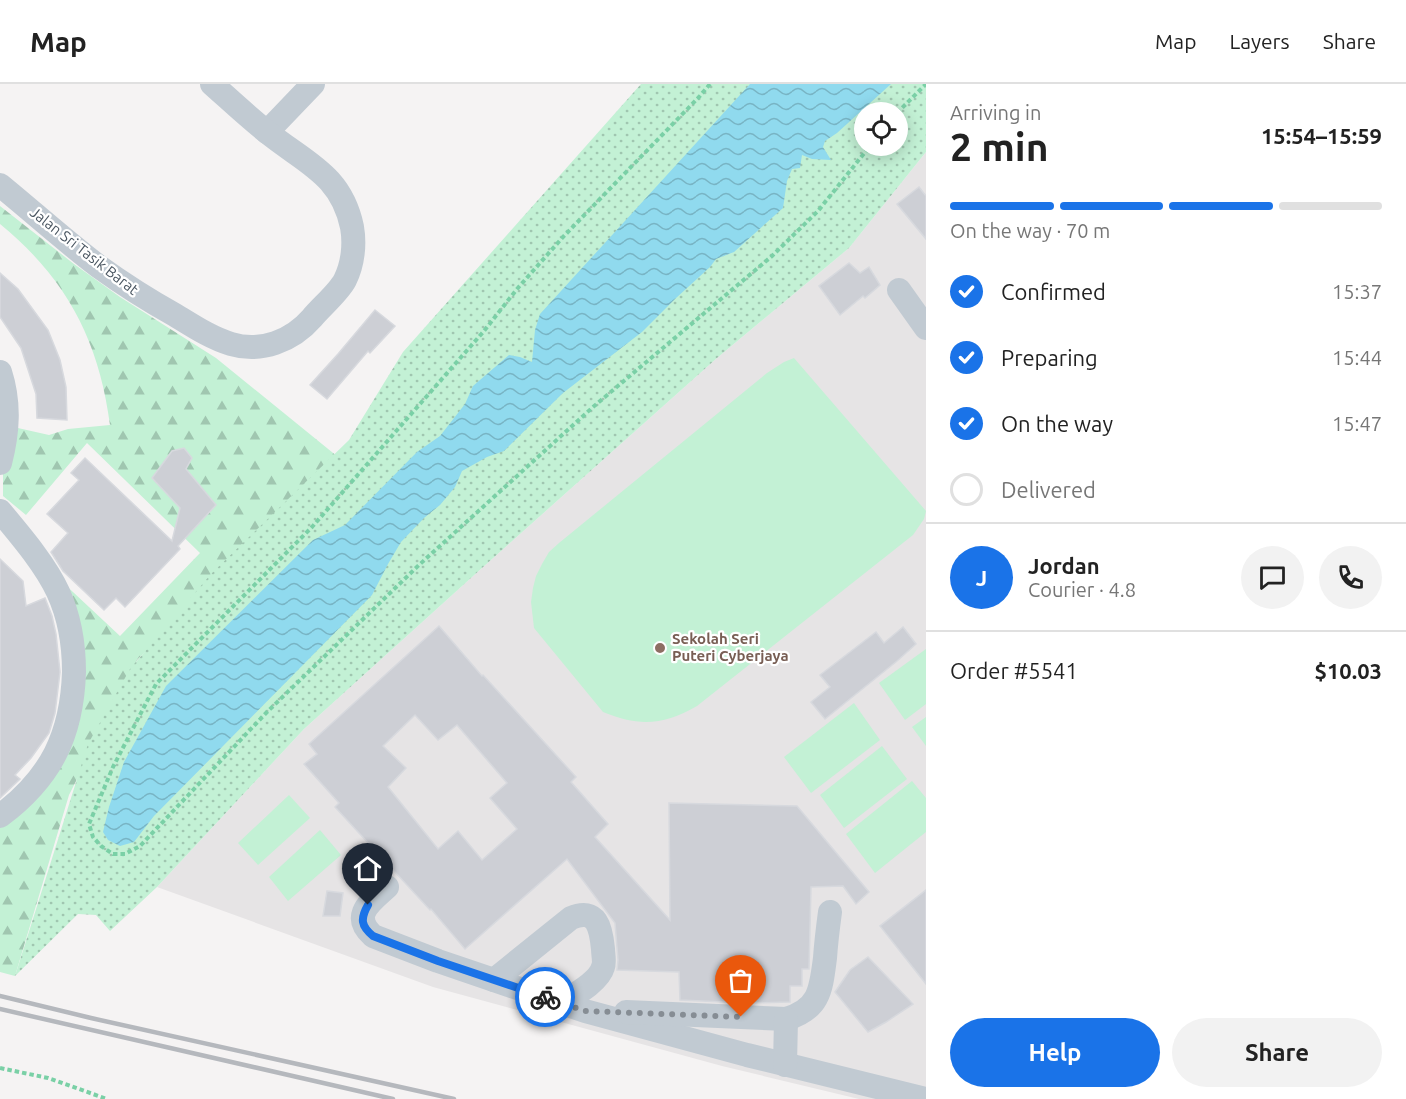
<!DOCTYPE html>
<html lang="en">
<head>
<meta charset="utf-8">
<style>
  body { margin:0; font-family:Ubuntu,sans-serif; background:#f2f2f2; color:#222; height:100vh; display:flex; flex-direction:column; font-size:22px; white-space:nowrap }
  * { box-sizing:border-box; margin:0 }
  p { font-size:20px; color:#767676 }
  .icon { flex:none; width:33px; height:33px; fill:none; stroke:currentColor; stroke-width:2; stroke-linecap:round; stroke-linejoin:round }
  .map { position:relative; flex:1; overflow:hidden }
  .sheet { display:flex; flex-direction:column; background:#fff; width:480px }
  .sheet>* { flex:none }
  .fabs { position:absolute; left:854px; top:18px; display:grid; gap:12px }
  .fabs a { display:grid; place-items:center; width:54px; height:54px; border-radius:50%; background:#fff; box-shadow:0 3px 15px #0003; font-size:30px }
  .pin { position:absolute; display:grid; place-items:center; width:51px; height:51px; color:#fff; margin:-62px -26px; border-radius:50% 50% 50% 0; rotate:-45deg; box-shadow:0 0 6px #0007 }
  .pin .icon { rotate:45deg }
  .courier { position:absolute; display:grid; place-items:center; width:60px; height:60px; margin:-30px; border:4px solid #1a73e8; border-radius:50%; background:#fff; color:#222; box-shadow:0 2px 8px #0007 }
  .summary em { font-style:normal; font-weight:700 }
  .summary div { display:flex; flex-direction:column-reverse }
  .summary { display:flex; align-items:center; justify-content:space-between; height:102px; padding:0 24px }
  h1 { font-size:39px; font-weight:700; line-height:45px }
  .bar { display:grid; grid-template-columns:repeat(4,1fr); gap:9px 6px; align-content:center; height:72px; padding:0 24px }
  .bar i { height:8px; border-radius:4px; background:#e0e0e0 }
  .bar .active { background:#1a73e8 }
  .bar p { grid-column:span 4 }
  .line { display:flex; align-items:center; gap:15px; padding:0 24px; border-top:2px solid #e0e0e0 }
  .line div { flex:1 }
  .round { display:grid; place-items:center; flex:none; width:63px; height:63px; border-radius:32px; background:#f2f2f2 }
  ol { padding:0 24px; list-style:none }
  li { display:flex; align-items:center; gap:18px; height:66px }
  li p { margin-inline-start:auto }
  li .icon { padding:6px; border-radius:50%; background:#1a73e8; color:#fff; stroke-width:4 }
  li:last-child { color:#767676 }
  li i { width:33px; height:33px; border:3px solid #e0e0e0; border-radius:50% }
  .primary-button { display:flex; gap:12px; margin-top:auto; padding:12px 24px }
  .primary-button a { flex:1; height:69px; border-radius:36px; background:#1a73e8; color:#fff; font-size:24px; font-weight:700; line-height:69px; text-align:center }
  .primary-button a+a { background:#f2f2f2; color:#222 }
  header { display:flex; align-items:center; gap:36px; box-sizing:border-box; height:84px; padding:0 30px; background:#fff; border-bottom:2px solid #e0e0e0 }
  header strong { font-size:28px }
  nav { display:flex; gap:33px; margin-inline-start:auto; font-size:21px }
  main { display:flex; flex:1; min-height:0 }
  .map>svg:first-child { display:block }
</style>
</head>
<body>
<header>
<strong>Map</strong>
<nav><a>Map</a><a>Layers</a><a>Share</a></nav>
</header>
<main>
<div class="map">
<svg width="926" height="1015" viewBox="0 0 926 1015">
  <defs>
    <pattern id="forest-firs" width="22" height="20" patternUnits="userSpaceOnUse" patternTransform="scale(1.5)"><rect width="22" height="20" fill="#c3f1d5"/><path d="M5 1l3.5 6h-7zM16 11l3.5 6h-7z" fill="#a0c6b0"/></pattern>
    <pattern id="park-dots" width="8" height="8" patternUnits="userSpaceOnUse" patternTransform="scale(1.5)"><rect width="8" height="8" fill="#c3f1d5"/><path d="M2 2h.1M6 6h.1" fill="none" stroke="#a0c6b0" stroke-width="1.8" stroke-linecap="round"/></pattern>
    <pattern id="water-waves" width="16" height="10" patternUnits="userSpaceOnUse" patternTransform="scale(1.5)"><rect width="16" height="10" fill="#90daee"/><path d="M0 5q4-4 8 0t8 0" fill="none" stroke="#78b4c4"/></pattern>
  </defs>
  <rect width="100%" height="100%" fill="#f5f3f3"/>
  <polygon fill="#e6e4e5" points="926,68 926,1015 859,1015 722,982 433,903 157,803 304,645 482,484 717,274 849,164"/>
  <g fill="#c3f1d5">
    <path d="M794 274 926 427 924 435 913 451 697 622C664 641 639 643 603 628L534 544 531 518 533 504 536 492 542 480 549 468 559 459 767 289 784 278Z"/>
    <polygon points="926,565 926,620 905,636 879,599"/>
    <polygon points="854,619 880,656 811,709 784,673"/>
    <polygon points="926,633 926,662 912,643"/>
    <polygon points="882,662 907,695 844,744 820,711"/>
    <polygon points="912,697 926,714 926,748 875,789 846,750"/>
    <polygon points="289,711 310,734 258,781 238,759"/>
    <polygon points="320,746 341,771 288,817 269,793"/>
  </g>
  <path fill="url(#forest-firs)" d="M0 122 74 180 120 213 216 274 338 373 137 576 69 711 15 892 0 888V734L9 727 68 630 58 494 120 552 200 469 87 359 26 431 3 412V378L9 342 49 351 68 345 110 341C99 256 66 194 0 140Z"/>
  <path fill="url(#park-dots)" fill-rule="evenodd" d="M641 0H926V68L849 164 717 274 482 484 304 645 157 803 110 847 96 831 78 830 15 892 88 660 130 585 211 490 349 356 403 268ZM864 28H897V62H864Z"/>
  <polygon fill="url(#water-waves)" points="750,0 891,0 837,49 825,57 823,63 831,76 812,75 802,71 800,84 792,85 787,97 783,124 734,168 716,175 710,183 675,215 642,248 563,309 504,367 487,373 462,387 455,403 440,421 424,434 401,458 388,480 372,511 154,732 134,758 120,762 108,756 103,748 109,723 124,678 166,602 313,456 345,441 417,368 440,352 465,320 473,302 509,271 520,273 532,278 535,246 540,230"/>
  <g fill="#cdcfd5" stroke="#d7d9de" stroke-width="1.5" fill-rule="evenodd">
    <polygon points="919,103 926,112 926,155 897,120"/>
    <polygon points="849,179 860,189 869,183 880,201 865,214 863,212 840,231 819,202"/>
    <polygon points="0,189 18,205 48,246 60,276 66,303 67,336 37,334 36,310 21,264 0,233"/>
    <polygon points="375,226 395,242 370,269 368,267 327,315 310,301 338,270"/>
    <polygon points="184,364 192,374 186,385 216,421 178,462 180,465 125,523 116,514 104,526 63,487 51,468 68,449 47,430 79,396 71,389 85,374 172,457 180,424 152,394 172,367"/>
    <polygon points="0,475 23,497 26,522 45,514 52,532 56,550 60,588 55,629 49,649 31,674 15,691 20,695 0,714"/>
    <path d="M439 542 482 592 483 591 576 693 571 698 608 740 595 753 670 836 669 719 797 722 869 808 856 820 843 802 811 803 809 885H802V902H790V918L746 919 680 916 679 888 617 886 618 876 615 839 567 775 465 865 431 825 430 826 335 723 339 719 304 680 317 670 309 660ZM415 631 438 656 457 641 507 699 490 714 517 745 482 776 458 747 438 765 388 703 406 684 383 662Z"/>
    <polygon points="903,543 916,560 897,577 825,635 811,618 830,603 820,591 876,548 884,559"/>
    <polygon points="926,806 926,900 880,842"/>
    <polygon points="327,807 343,809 340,832 323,832"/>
    <polygon points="868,873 913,920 886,938 868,948 835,908 850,886"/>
  </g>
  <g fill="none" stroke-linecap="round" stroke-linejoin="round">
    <g stroke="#7ad0a6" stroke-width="4" stroke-dasharray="4.5 3" stroke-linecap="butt">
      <polyline points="710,0 699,13 563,153 517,205 484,247 312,443 156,600 113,683 89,740 93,753 101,762 113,770 125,770 140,762 267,628 419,481 593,323 772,172 818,127 870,62"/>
      <polyline points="897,29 926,0"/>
      <polyline points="0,984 48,994 107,1015"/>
    </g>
    <g stroke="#c1cad2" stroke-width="24">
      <polyline points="267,48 313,0"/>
      <path d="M0 101C33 128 64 156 98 182 123 200 148 216 175 231 193 242 211 254 231 260 261 269 292 257 312 234 321 223 339 208 345 196 353 180 355 160 352 143 341 90 305 79 267 48 248 33 230 16 212 0"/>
      <polyline points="899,206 926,244"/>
      <path d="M0 288C10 319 8 348 0 379"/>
      <path d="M0 427C20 451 45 480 58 508 70 534 74 560 74 588 72 651 51 694 0 732"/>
      <path d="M387 803C371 818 350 831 373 852L438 877 585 927 747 971 926 1015"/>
      <path d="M494 896 571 834C597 823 601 844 603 865 603 870 605 878 603 883 599 898 574 911 561 919"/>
      <path d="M626 928 786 935C820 925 821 905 825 874 826 859 828 843 830 828"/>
      <polyline points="785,981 786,935"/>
    </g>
    <g stroke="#b5b8bd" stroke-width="4.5">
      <polyline points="0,912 91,934 454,1015"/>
      <polyline points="0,925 393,1015"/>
    </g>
  </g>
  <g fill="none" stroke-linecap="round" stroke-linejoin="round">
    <polyline stroke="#868d94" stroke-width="6" stroke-dasharray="0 10.8" points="545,913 585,927 741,933"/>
    <path stroke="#1a73e8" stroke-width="8" d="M368 821C360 835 361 842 373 852L438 877 545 913"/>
  </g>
  <circle fill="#8d6e63" stroke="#fff" stroke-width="2" cx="660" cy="564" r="6"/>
  <g text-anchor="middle" stroke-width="4.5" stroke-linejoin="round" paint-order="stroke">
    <g font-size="15" fill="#4a5661" stroke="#fff">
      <text transform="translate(84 167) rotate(38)" y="5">Jalan Sri Tasik Barat</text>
    </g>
    <g font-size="15" font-weight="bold" fill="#785e54" stroke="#fff" text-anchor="start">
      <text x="672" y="560">Sekolah Seri<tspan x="672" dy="17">Puteri Cyberjaya</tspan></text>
    </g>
  </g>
</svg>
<div class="fabs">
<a><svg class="icon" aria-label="locate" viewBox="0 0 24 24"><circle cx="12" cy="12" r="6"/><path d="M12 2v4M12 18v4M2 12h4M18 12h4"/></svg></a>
</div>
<div class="pin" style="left:741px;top:933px;background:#ea580c"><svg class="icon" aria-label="bag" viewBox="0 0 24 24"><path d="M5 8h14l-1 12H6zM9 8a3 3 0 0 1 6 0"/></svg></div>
<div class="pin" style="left:368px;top:821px;background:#1f2937"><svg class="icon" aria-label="home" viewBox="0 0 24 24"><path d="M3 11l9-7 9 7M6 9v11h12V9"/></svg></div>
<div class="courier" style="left:545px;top:913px"><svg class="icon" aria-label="bike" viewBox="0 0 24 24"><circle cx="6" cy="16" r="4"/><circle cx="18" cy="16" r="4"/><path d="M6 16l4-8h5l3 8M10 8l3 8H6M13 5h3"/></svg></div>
</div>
<section class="sheet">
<div class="summary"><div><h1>2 min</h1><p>Arriving in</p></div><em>15:54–15:59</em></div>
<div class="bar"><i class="active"></i><i class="active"></i><i class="active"></i><i></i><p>On the way · 70 m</p></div>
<ol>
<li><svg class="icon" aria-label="check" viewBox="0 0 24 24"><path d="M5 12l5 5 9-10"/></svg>Confirmed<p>15:37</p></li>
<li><svg class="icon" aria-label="check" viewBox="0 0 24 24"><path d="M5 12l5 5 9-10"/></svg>Preparing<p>15:44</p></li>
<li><svg class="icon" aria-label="check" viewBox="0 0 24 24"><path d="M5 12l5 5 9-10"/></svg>On the way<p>15:47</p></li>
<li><i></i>Delivered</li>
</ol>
<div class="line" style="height:108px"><b class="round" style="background:#1a73e8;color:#fff">J</b><div><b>Jordan</b><p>Courier · 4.8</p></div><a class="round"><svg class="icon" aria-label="chat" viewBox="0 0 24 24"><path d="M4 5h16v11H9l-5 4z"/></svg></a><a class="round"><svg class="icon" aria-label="phone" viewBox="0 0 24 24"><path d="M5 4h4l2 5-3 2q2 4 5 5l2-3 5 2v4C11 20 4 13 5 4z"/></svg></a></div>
<div class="line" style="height:78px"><div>Order #5541</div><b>$10.03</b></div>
<div class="primary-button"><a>Help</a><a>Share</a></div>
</section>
</main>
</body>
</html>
